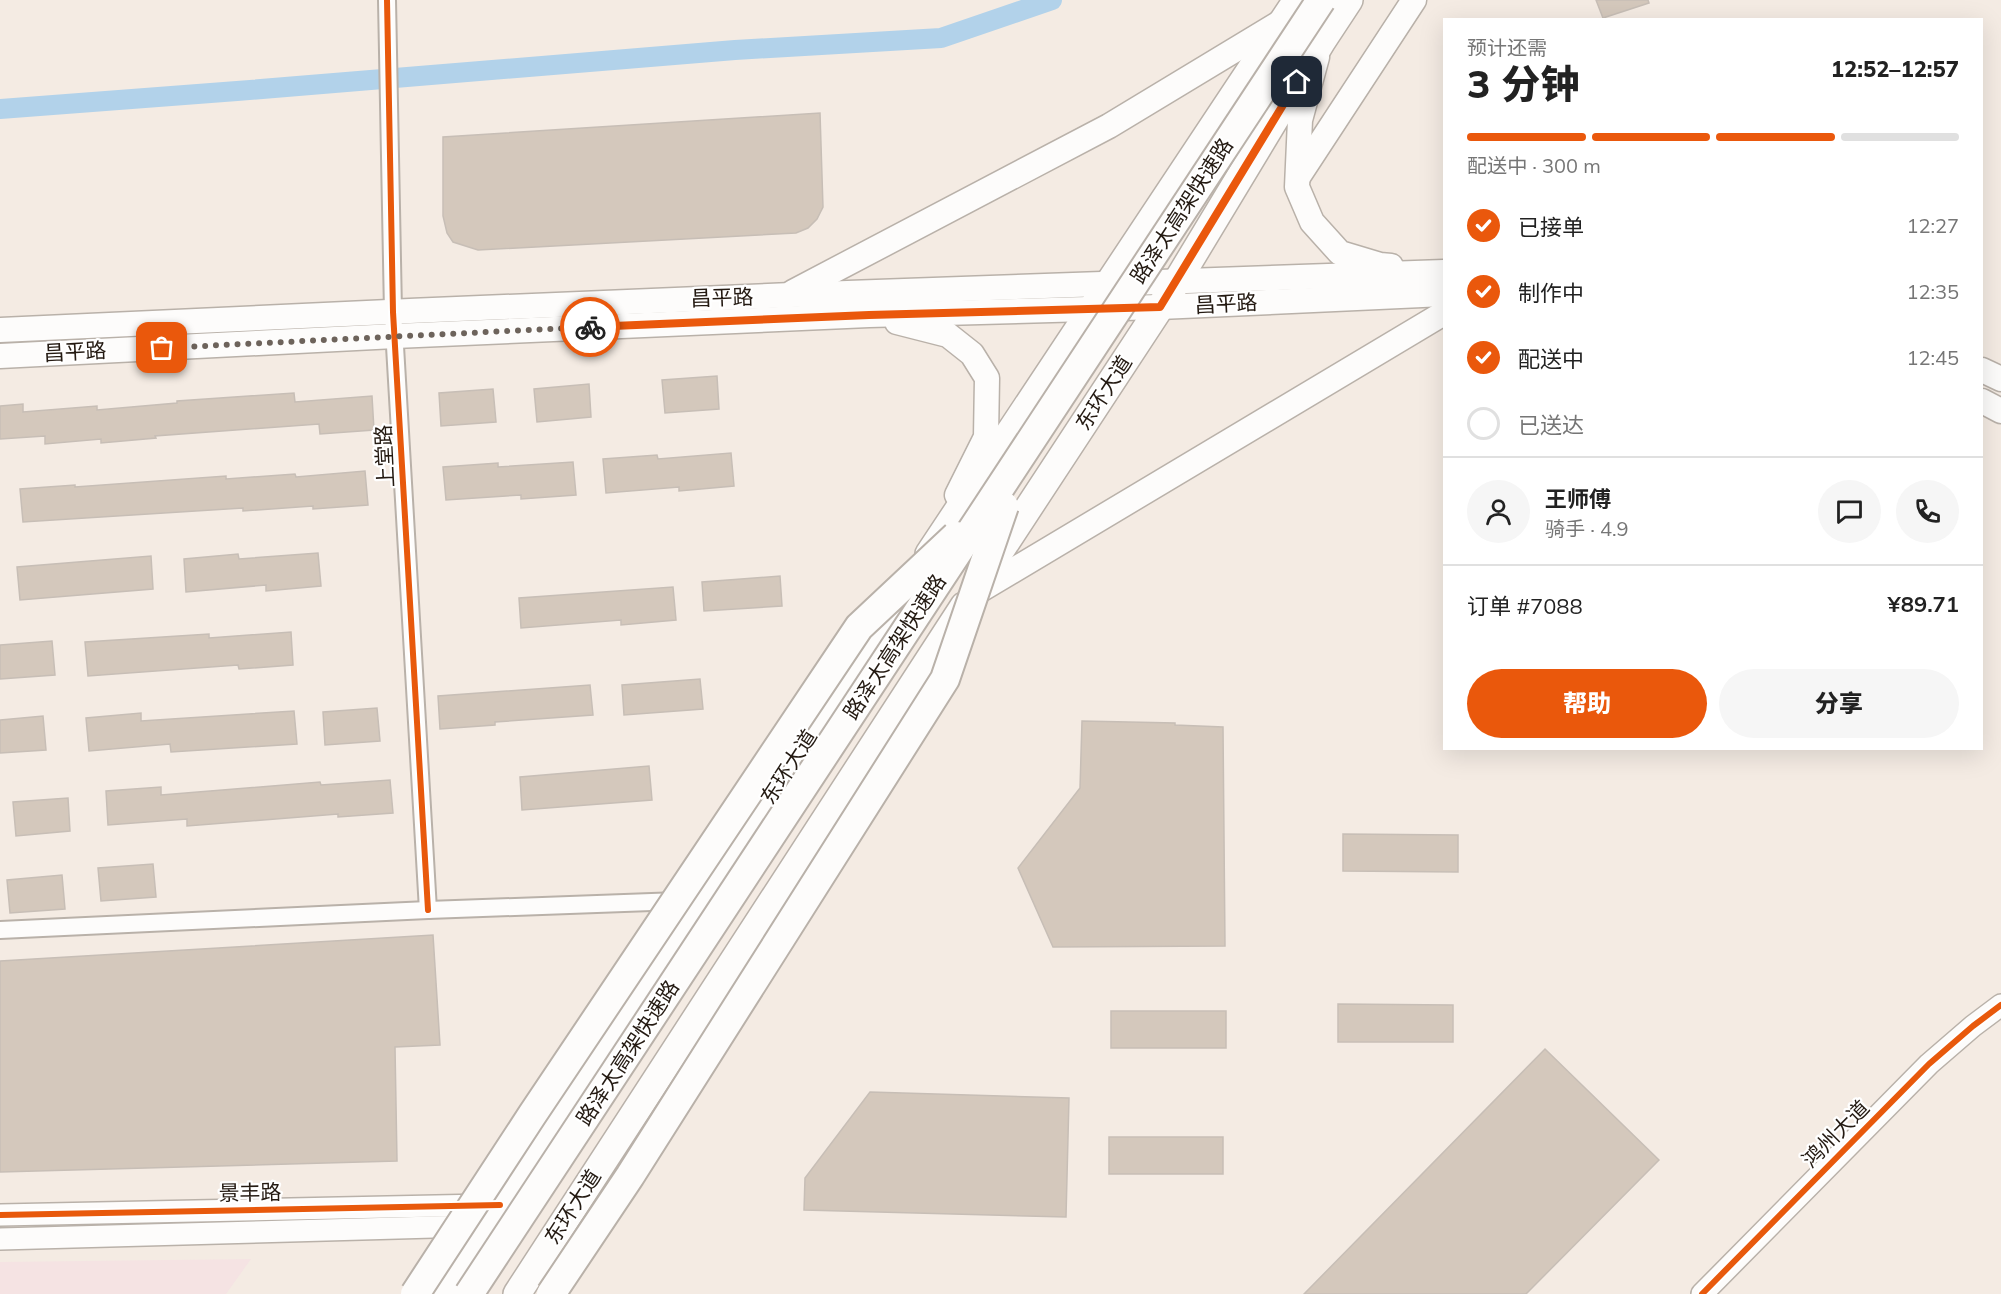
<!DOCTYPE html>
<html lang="zh">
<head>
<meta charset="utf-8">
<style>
  body { margin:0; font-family:Mulish,"Noto Sans SC",sans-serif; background:#f6f6f6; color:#222; height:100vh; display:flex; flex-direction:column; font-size:22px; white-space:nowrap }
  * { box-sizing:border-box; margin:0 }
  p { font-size:20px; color:#767676 }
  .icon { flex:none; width:33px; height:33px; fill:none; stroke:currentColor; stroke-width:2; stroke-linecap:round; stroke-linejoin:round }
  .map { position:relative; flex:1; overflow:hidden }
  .panel { position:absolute; left:1443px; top:18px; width:540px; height:732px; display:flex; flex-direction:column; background:#fff; border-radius:0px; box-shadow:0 6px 24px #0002 }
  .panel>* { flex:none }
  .pin { position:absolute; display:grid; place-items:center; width:51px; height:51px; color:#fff; margin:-26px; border-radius:12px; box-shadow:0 3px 9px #0006 }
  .courier { position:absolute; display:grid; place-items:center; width:60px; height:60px; margin:-30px; border:4px solid #ea580c; border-radius:50%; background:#fff; color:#222; box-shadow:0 2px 8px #0007 }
  .summary em { font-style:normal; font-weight:800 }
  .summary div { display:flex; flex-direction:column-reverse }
  .summary { display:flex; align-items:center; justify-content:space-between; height:102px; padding:0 24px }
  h1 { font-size:39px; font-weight:800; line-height:45px }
  .bar { display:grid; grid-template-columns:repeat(4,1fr); gap:9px 6px; align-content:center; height:72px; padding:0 24px }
  .bar i { height:8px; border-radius:4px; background:#e0e0e0 }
  .bar .selected { background:#ea580c }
  .bar p { grid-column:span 4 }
  .line { display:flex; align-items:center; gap:15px; padding:0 24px; border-top:2px solid #e0e0e0 }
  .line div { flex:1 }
  .round { display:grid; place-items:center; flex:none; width:63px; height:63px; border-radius:32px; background:#f6f6f6 }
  ol { padding:0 24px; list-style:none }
  li { display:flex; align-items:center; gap:18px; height:66px }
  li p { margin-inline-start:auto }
  li .icon { padding:6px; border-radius:50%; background:#ea580c; color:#fff; stroke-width:4 }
  li:last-child { color:#767676 }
  li i { width:33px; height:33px; border:3px solid #e0e0e0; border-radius:50% }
  .action { display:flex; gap:12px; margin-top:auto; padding:12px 24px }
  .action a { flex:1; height:69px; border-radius:36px; background:#ea580c; color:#fff; font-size:24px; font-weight:800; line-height:69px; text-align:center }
  .action a+a { background:#f6f6f6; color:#222 }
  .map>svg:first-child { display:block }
</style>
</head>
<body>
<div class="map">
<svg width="2001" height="1294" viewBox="0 0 2001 1294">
  <rect width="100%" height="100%" fill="#f4ebe3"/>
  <polygon fill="#f5e3e3" points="251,1259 226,1294 0,1294 0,1262"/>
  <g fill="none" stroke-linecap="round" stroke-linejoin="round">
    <polyline stroke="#b2d2ea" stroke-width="20" points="0,109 237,91 735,50 941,38 1052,0"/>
  </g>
  <g fill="#d4c8bc" stroke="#c7beb6" stroke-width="1.5">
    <polygon points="1596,0 1648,0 1649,3 1603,18"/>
    <polygon points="820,113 823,207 817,219 808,228 796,233 478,250 453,242 447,233 443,216 443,137"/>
    <polygon points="717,376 719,409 665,413 662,380"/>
    <polygon points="589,384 591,417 537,422 534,389"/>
    <polygon points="493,389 496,422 441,426 439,393"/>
    <polygon points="294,393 295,402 372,396 374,430 320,434 319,424 155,436 156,438 101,443 101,439 45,444 45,436 0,439 0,406 23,404 23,412 97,406 97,410 177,403 177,401"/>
    <polygon points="731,453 734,486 679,491 679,487 606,493 603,459 657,455 658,459"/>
    <polygon points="573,462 576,495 521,499 521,495 446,500 443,467 498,463 498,467"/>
    <polygon points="365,471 368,505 313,509 313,506 243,511 243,508 23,522 20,489 75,485 75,487 226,476 226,479 295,474 296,477"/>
    <polygon points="318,553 321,586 266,591 266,585 186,592 184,559 238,554 239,559"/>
    <polygon points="151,556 153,589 20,600 17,567"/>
    <polygon points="780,576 782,606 704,611 702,582"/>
    <polygon points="673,587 676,620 621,625 621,620 521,628 519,598"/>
    <polygon points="291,632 293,665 239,669 238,665 88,676 85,642 209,634 209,638"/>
    <polygon points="52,641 55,675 0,679 0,645"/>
    <polygon points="700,679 703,709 624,715 622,685"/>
    <polygon points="590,685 593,715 495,722 495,725 440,729 438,696"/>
    <polygon points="377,708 380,741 325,745 323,712"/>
    <polygon points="294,711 297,744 171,752 170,744 89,751 86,718 141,713 141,721"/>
    <polygon points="43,716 46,750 0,753 0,720"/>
    <polygon points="1082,721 1175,723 1175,725 1223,727 1225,946 1053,947 1018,868 1080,788"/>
    <polygon points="649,766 652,800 522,810 520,777"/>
    <polygon points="390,780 393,813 338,817 338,814 187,826 187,819 108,825 106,791 161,787 161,795 320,782 321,785"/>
    <polygon points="68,798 70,831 16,836 13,802"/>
    <polygon points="1343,834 1458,835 1458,872 1343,871"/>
    <polygon points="153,864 156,897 101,901 98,868"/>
    <polygon points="62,875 65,909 10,913 7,880"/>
    <polygon points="433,935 440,1045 395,1047 397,1161 0,1172 0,961"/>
    <polygon points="1338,1004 1453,1005 1453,1042 1338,1042"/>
    <rect x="1111" y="1011" width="115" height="37"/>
    <polygon points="1545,1049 1659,1160 1526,1294 1304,1294"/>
    <polygon points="870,1092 1069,1098 1066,1217 804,1210 805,1178"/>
    <rect x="1109" y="1137" width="114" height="37"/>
  </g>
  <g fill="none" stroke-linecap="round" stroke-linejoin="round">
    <defs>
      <g id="minor">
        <polyline points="387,0 393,312 428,910"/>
        <polyline points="0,930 428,910 679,901"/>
      </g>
      <g id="tertiary">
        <polyline points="0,1215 484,1205"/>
        <polyline points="0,1239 470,1226"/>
        <polyline points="1702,1294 1929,1064 1973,1026 2001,1005"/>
      </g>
      <g id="secondary">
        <polyline points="1317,57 1300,120 1297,187 1312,222 1340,253 1380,265 1391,266"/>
        <polyline points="1298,177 1414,0"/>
        <polyline points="793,292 1109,126 1281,22"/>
        <polyline points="897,322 948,335 972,354 987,378 986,437 957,495"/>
        <path d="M0 330C264 318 527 305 791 295 1009 287 1227 281 1444 272"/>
        <polyline points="0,356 395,336 869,315 1160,307 1444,294"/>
        <polyline points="1982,370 2001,379"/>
        <polyline points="1982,401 2001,411"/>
        <polyline points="972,595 1444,313"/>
      </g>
      <g id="primary">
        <polyline points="929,554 1297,0"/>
        <polyline points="987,571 1176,283 1322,41 1349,0"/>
        <polyline points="440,1294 702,900 902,594"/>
        <polyline points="517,1294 964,606"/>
      </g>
    </defs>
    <use href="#minor" stroke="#b9b1a9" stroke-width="20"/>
    <use href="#tertiary" stroke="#b9b1a9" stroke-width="24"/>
    <use href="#secondary" stroke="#b9b1a9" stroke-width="27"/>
    <use href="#primary" stroke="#b9b1a9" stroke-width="30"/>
    <use href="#minor" stroke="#fdfcfb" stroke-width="16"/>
    <use href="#tertiary" stroke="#fdfcfb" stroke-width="21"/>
    <use href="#secondary" stroke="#fdfcfb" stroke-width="24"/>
    <use href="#primary" stroke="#fdfcfb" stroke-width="27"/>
    <defs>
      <g id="trunk-bridge">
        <polyline points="415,1294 532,1115 859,627 956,536"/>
        <polyline points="469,1294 1321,0"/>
        <polyline points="551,1294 630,1176 945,679 1004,506"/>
      </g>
    </defs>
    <use href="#trunk-bridge" stroke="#b9b1a9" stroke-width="32" stroke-linecap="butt"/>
    <use href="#trunk-bridge" stroke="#fdfcfb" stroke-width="28"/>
    <defs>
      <g id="cycleway">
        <polyline points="387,0 393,312 428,910"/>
        <polyline points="0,1215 500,1205"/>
        <polyline points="1702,1294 1929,1064 1973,1026 2001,1005"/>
      </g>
    </defs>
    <use href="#cycleway" stroke="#fff" stroke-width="10"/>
    <use href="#cycleway" stroke="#e8590c" stroke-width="6"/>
  </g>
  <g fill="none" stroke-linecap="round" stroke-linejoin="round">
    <polyline stroke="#6d635b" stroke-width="6" stroke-dasharray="0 10.8" points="162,348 590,327"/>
    <polyline stroke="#ea580c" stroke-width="8" points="590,327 869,315 1160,307 1297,82"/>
  </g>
  <g text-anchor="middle" stroke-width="4.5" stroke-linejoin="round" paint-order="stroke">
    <g font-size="21" fill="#241a12" stroke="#fff">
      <text transform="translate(1182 211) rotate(-57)" y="7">路泽太高架快速路</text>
      <text transform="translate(722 298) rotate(-2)" y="7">昌平路</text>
      <text transform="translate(1226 304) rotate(-3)" y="7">昌平路</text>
      <text transform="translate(75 352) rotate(-3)" y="7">昌平路</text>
      <text transform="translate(1104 393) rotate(-57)" y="7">东环大道</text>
      <text transform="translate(385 456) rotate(-93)" y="7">上堂路</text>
      <text transform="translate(895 647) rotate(-57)" y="7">路泽太高架快速路</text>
      <text transform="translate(789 767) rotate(-57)" y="7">东环大道</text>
      <text transform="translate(628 1053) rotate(-57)" y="7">路泽太高架快速路</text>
      <text transform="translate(1836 1134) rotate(-45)" y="7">鸿州大道</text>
      <text transform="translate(250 1193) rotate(-1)" y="7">景丰路</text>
      <text transform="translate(573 1207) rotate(-57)" y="7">东环大道</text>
    </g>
  </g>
</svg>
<div class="pin" style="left:162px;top:348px;background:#ea580c"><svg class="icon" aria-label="bag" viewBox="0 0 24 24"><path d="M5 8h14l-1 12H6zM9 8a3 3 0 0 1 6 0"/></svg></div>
<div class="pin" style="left:1297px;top:82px;background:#1f2937"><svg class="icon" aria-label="home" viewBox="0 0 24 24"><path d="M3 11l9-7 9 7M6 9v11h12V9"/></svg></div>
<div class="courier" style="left:590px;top:327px"><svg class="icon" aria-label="bike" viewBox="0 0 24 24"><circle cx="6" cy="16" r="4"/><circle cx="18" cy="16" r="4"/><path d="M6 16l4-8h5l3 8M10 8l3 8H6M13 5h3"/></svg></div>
<section class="panel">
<div class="summary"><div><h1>3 分钟</h1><p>预计还需</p></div><em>12:52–12:57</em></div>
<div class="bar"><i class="selected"></i><i class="selected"></i><i class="selected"></i><i></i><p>配送中 · 300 m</p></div>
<ol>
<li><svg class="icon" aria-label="check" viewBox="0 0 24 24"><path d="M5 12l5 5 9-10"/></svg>已接单<p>12:27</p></li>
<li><svg class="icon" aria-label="check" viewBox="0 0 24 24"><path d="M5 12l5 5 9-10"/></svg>制作中<p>12:35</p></li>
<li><svg class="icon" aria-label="check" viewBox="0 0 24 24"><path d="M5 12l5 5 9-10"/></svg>配送中<p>12:45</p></li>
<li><i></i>已送达</li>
</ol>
<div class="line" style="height:108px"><a class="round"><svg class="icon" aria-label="person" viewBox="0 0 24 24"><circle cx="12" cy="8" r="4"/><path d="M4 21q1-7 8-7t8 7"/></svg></a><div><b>王师傅</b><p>骑手 · 4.9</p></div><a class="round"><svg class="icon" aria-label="chat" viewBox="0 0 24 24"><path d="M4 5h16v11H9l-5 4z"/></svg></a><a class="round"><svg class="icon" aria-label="phone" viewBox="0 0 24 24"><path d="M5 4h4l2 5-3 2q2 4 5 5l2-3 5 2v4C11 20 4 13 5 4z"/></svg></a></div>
<div class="line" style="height:78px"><div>订单 #7088</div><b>¥89.71</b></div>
<div class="action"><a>帮助</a><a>分享</a></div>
</section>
</div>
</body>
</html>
